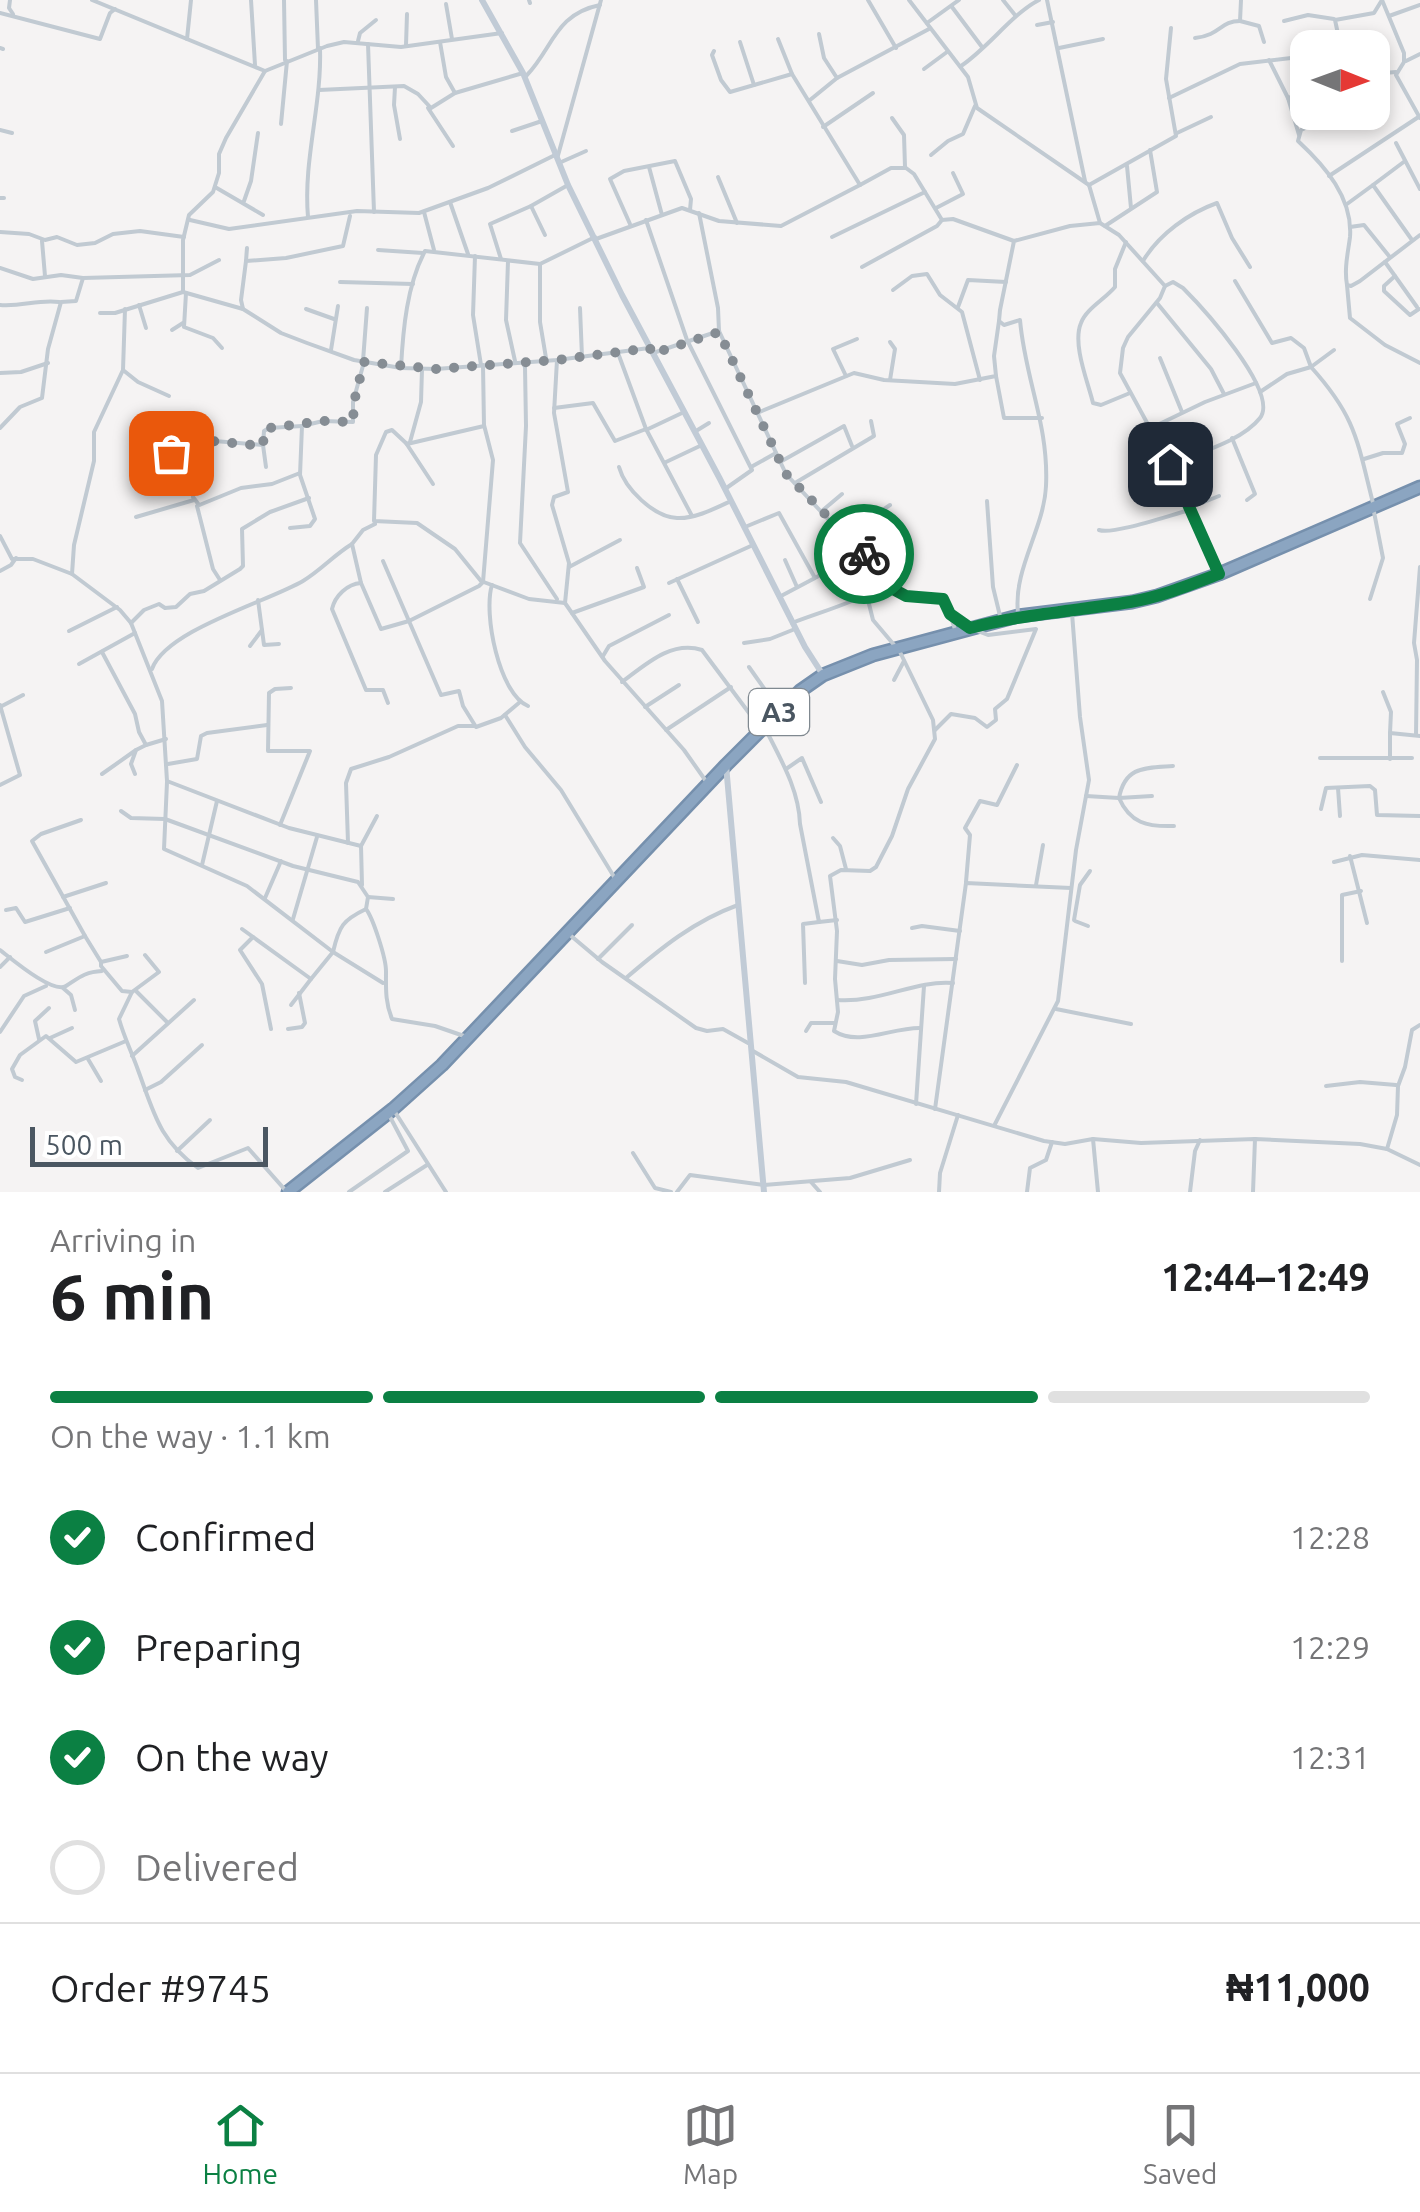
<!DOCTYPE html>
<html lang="en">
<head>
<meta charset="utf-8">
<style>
  body { margin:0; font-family:Ubuntu,sans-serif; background:#f6f6f6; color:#202124; height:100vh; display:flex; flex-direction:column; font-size:38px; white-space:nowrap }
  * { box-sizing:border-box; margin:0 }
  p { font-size:32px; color:#757577 }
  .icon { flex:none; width:55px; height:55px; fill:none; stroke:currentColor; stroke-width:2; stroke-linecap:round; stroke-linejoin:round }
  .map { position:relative; height:1192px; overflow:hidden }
  .details { display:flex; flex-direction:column; background:#fff; flex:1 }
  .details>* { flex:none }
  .needle { width:65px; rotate:91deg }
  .fabs { position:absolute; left:1290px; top:30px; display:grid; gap:20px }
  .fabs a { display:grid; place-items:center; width:100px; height:100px; border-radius:20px; background:#fff; box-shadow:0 5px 15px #0003; font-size:50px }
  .scale { position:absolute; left:30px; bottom:25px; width:238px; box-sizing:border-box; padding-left:10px; border:5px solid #4a5661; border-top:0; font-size:28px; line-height:35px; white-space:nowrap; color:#4a5661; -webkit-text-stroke:8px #fff; paint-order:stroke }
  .pin { position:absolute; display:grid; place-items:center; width:85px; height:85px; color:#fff; margin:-42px; border-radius:20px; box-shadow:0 5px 15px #0006 }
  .courier { position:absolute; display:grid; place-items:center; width:100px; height:100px; margin:-50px; border:8px solid #0b8043; border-radius:50%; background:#fff; color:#222; box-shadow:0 2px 12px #0007 }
  .summary em { font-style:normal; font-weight:700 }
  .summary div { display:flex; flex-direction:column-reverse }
  .summary { display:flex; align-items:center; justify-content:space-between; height:170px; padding:0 50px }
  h1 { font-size:65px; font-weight:700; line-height:75px }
  .bar { display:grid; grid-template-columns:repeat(4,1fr); gap:15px 10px; align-content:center; height:120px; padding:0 50px }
  .bar i { height:12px; border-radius:8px; background:#e0e0e0 }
  .bar .active { background:#0b8043 }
  .bar p { grid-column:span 4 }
  .line { display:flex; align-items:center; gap:25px; padding:0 50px; border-top:2px solid #e0e0e0 }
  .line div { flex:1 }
  ol { padding:0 50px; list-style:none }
  li { display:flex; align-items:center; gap:30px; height:110px }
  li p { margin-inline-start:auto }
  li .icon { padding:10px; border-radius:50%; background:#0b8043; color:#fff; stroke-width:4 }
  li:last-child { color:#757577 }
  li i { width:55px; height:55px; border:5px solid #e0e0e0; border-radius:50% }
  .tabs { display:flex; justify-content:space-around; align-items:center; height:140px; border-top:2px solid #e0e0e0; background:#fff; font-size:28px; color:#757577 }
  .tabs a { display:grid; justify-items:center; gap:5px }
  .tabs .active { color:#0b8043 }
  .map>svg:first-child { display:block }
</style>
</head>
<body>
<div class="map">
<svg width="1420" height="1192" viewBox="0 0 1420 1192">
  <rect width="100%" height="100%" fill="#f5f3f3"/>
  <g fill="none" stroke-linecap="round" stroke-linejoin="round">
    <defs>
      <polyline id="highway" points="288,1192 393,1109 442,1065 726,765 800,691 823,675 873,655 1018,616 1132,602 1157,596 1219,574 1420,487"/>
    </defs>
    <use href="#highway" stroke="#7690ad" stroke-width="15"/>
    <g stroke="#c1cad2" stroke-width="4">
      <polyline points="10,0 9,8 13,14"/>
      <polyline points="92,0 265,71 226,138 219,154 219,173 213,192 189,215 183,240 183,292"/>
      <polyline points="251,0 255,65"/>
      <polyline points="284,0 285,60"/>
      <polyline points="316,0 318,49"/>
      <polyline points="529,0 530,3"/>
      <polyline points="868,0 896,48"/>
      <polyline points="909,0 968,77 977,108 1089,185 1176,136 1166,79 1171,28"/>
      <polyline points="1003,0 1015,15"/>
      <polyline points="1047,0 1085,181"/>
      <polyline points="1241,0 1240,21 1259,26 1264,42"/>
      <polyline points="1382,0 1404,53 1404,62 1396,75 1420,118"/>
      <polyline points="446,4 452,39"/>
      <polyline points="952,7 982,47"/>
      <polyline points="0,13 100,39 110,13 115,9"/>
      <polyline points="1389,16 1420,5"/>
      <polyline points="1284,21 1308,15 1334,19"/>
      <polyline points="927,23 959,0"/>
      <polyline points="1037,25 1053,22"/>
      <path d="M1195 38C1221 35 1220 21 1240 21"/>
      <polyline points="187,39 191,0"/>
      <polyline points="778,39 792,74"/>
      <polyline points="358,41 360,33 376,20"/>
      <polyline points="440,42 446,77 455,93"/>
      <polyline points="740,42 754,85"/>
      <polyline points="368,44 374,212"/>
      <polyline points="406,45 407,14"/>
      <polyline points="0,48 3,49"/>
      <polyline points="1059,48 1103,39"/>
      <polyline points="1341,48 1335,20 1374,13 1382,0"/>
      <polyline points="1269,60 1288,98"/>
      <polyline points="1406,61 1420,54"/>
      <path d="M961 66C989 47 1012 14 1039 0"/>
      <polyline points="924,69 947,52"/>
      <polyline points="265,71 327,46 344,42 401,47 502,33"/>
      <polyline points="1372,74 1396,72"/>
      <path d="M527 75C553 48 555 14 600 5"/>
      <polyline points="837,78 929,29"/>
      <polyline points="395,87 394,105 400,139"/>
      <polyline points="319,90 404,86 418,94 431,108 455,93 523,73"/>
      <polyline points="1169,98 1240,64 1308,56"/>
      <polyline points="810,100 837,78 824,58 819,34"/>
      <polyline points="428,108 453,146"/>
      <path d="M1340 112 1301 130 1298 141C1325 166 1353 198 1350 237 1348 253 1344 268 1347 285L1351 286 1360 281 1420 235"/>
      <polyline points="892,118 904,135 905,167"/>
      <polyline points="281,124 287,61"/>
      <polyline points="823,127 873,93"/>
      <polyline points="0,130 12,133"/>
      <polyline points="512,131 542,121"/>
      <polyline points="1177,133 1211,117"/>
      <polyline points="1299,135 1288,98 1308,92"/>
      <polyline points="1396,143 1420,189"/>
      <polyline points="931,155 948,141 963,134 975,106"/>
      <polyline points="557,159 601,0"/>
      <polyline points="559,163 586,151"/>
      <polyline points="1127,166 1131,208"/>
      <polyline points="649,167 662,215"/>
      <polyline points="1329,176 1420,116"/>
      <polyline points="718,177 737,223"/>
      <polyline points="860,185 891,168 906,168 914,174 942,220"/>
      <polyline points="1089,185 1100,223"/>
      <polyline points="1373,185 1405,161"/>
      <polyline points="215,187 263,215"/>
      <polyline points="0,198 4,198"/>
      <polyline points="244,201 251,181 258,133"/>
      <polyline points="450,202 468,254"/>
      <polyline points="1347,204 1373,185 1412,240"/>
      <polyline points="531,206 545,235"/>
      <polyline points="936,208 963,194 953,173"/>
      <polyline points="424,212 434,250"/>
      <polyline points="699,213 718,308 719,331 786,474 893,589 910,598 945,600 956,632"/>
      <path d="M308 217C303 160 322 105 320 48"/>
      <polyline points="190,220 229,229 357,211 419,213 488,188 555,155"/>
      <polyline points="646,220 687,340 752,470 725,489"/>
      <polyline points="630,224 610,179 624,171 675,161 691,199 690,210"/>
      <polyline points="1105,226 1157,192 1150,150"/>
      <polyline points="1350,227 1364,225 1389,256"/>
      <polyline points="0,232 29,234 45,240 57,237 77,245 95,243 113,234 140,231 184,237"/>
      <polyline points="832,237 925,192"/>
      <polyline points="596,239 682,208 719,221 781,226 860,185 792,74 730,92 721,80 712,55 714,51"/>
      <polyline points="42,241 45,276"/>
      <path d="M1126 242 1115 269V287C1105 299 1086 309 1081 323 1072 344 1088 382 1093 403L1101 405 1130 393"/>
      <polyline points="378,250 423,253"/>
      <polyline points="475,256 473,315 481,365"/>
      <polyline points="501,259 490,224 531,206 568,185"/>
      <polyline points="246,261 247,248"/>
      <polyline points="508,261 506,320 515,361"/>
      <path d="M1143 261C1159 234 1189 213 1217 203L1232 238 1250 267"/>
      <polyline points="1385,262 1417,307"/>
      <polyline points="540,264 540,322 546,358"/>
      <polyline points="862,267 937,226 942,220 953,219 1014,241"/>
      <polyline points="0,268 33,279 61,275 83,278"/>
      <polyline points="1395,276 1384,286 1384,291 1410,315 1419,309"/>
      <polyline points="1235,281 1272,343 1291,338 1304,348 1311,367 1334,350"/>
      <polyline points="340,282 413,284"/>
      <polyline points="1347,285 1350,318 1385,345 1420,363"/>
      <path d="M1165 286 1173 282 1183 288C1201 306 1280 392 1260 418 1241 442 1197 453 1170 465"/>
      <polyline points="893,290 912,276 927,274 940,295 962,312 980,380"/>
      <polyline points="186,293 184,327 213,338 222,348"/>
      <polyline points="1157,303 1211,369 1224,394"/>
      <path d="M0 305C21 307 39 299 59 302"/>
      <polyline points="139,305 146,328"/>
      <polyline points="958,307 968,280 1006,282"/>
      <polyline points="580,308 582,357"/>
      <polyline points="125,309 123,370 94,432 94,461 74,545 72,574 120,610 131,623 162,701 167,781 289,828 361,846"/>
      <polyline points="243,309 241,300 246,261 286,258 343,246 350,216"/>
      <polyline points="306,309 334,319"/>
      <polyline points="100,313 115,313 183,292 243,309 281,333 307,343 354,360 401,368 436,369 557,360 649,348"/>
      <polyline points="172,330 183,323"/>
      <polyline points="331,350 338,306"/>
      <polyline points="618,353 646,429 692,516"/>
      <polyline points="653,353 719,331"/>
      <polyline points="1160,358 1182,412"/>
      <polyline points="557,360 554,413 568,492 554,497 552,505 569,563 565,603 605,661 684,750 708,784"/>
      <polyline points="363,361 367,308"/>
      <polyline points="522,362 525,367 526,426 520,543 557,599"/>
      <polyline points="483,365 484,426 407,444 392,430 386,432 376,455 374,521 417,523 455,549 481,581 529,599 565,603"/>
      <path d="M401 368C403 329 407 285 425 251L540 264 595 237"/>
      <polyline points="123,370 138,382 169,396"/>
      <polyline points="0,373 21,372 48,363"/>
      <polyline points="846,376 833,349 857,339"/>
      <polyline points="996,376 1004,418 1042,418"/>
      <polyline points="890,380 895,349 890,342"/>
      <path d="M1260 392 1287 374 1311 367C1356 417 1357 440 1373 503"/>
      <polyline points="554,408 593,403 615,441 646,429"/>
      <polyline points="757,413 854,373 884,380 955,384 996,376 994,356 999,321"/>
      <polyline points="0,428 20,407 42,398 48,349 61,302 76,301 83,278 190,275 219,260"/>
      <polyline points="1151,428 1205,402 1256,383"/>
      <polyline points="646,430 682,413"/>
      <polyline points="696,431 709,423"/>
      <polyline points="1232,438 1255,494 1247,500"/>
      <polyline points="410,442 421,402 422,369"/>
      <polyline points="406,443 433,484"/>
      <polyline points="263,445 266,467"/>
      <polyline points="182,456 191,439 263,445 264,431 269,428 302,426"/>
      <polyline points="1364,459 1383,453 1402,453 1405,444 1397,424 1410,418"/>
      <polyline points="666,462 702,445"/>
      <polyline points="780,462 844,426 852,446"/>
      <polyline points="170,464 171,453 190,461 194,476 193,497 199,505"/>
      <path d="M619 467C625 489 654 517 677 518 695 519 716 508 731 501"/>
      <polyline points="751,467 776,453"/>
      <polyline points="795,483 874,436 871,421"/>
      <polyline points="987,501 993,587 1001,620"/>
      <polyline points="1189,508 1219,496"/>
      <polyline points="823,510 842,494"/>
      <polyline points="136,517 194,500"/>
      <polyline points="375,524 363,530 352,544 361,583 381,629 409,621 479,586 483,582 493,460 484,425"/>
      <polyline points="745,527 779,513 815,578 781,596"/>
      <polyline points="290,528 310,526 315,519 300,475 302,426 323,421 353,422 353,402 364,362"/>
      <path d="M1099 530C1113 535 1170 515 1190 510"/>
      <polyline points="846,535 890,505"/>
      <polyline points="0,536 12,559 33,559 72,574"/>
      <polyline points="785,560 797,587"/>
      <polyline points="383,561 441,695 459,691 463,706 476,727 501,718 520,702"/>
      <polyline points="569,567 620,540"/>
      <polyline points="0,571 11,565 16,558"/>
      <polyline points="817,577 857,547"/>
      <polyline points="677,579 698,622"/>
      <polyline points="220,580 213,569 197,506 241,488 272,484 300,473"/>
      <path d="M361 583C347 584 335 596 332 609L366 690H383L388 703"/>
      <polyline points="669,583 753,545"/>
      <path d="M492 585C483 613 499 694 528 706"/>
      <polyline points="867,596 873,620 895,646"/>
      <polyline points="1370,599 1383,558 1374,512"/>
      <polyline points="258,600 264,645 279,644"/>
      <polyline points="572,613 644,587 637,568"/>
      <path d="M1018 613C1013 569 1044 529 1046 486 1049 425 1025 379 1020 320L1004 325 999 321 1000 310 1014 241 1070 226 1100 223 1119 235 1165 286 1160 298 1128 337 1123 348 1120 373 1170 465 1217 570"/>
      <polyline points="951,614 967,626"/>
      <polyline points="131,623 144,610 159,604 165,608 176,607 190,594 204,591 240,569 243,566 242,529 270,512 309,498"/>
      <path d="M792 623C823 611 861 601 888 582"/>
      <polyline points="69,631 117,607"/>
      <polyline points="744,643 770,639 795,629"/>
      <polyline points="250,646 262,630"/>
      <polyline points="102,652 135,714 139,732 146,745 136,750 131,764 135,774"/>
      <path d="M900 652 933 720 935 739 908 789 892 836 876 867 870 871 841 870 830 876 837 931 835 979 838 1012 834 1031C859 1047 892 1027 921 1028"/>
      <polyline points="603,656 609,646 669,615"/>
      <polyline points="79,664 135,633"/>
      <polyline points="749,667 778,708"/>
      <path d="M152 669C166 630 267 602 303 581 321 570 334 555 352 544"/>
      <polyline points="894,680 904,661"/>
      <path d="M622 682C645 665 671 640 702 650L761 729"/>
      <polyline points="1383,692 1391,712 1390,733 1420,736"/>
      <polyline points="0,705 20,775 0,785"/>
      <polyline points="0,707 23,695"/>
      <polyline points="645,707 679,685"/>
      <polyline points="505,715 525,747 561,790 616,880"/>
      <polyline points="666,730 731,687"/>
      <path d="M766 730C781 760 799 790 800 824L819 922 837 920"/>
      <polyline points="935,730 951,714 975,718 987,727 996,720 995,709 1007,699 1036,629 988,635 975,630"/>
      <polyline points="1416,735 1417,660 1414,643 1420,567"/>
      <polyline points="146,745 166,739"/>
      <polyline points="1320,758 1412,758"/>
      <polyline points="1390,759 1390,733"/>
      <polyline points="168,764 197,759 201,736 207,733 267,725"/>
      <polyline points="786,769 802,758 821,802"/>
      <polyline points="102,774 136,750"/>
      <path d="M167 782 164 849 247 886 333 952C339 926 343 920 366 909L368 897 393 899"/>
      <polyline points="1338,788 1340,816"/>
      <path d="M1086 796 1119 798C1130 823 1147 827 1174 826"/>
      <path d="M1152 796 1119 798C1125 766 1145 768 1173 766"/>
      <polyline points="1321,809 1326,788 1370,786 1375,790 1377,815 1420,816"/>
      <polyline points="121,811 131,818 165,819 293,866 358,882 368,897"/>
      <polyline points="81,820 41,834 32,841 85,936"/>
      <polyline points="280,825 310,751 268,751 269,693 275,689 291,688"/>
      <polyline points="833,838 840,846 846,869"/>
      <polyline points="348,843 346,783 351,769 389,757 458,726 474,726"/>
      <polyline points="1350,856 1367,923"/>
      <polyline points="1334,862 1362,855 1420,860"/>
      <polyline points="202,865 217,801"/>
      <polyline points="966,882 970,835 965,828 980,801 997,805 1017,765"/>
      <polyline points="362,885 361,846 377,816"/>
      <polyline points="1036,885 1043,845"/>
      <polyline points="63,897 106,883"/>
      <polyline points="265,898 281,861"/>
      <path d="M366 909C373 918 386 958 386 971 386 988 385 1002 392 1019L435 1026 464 1036"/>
      <polyline points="6,910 16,908 25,922 70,908"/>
      <polyline points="293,919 317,837"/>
      <polyline points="1074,920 1080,885 1090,871"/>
      <polyline points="1075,921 1088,926"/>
      <polyline points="912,928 922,926 960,931"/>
      <polyline points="242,929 311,979 333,952 383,983"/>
      <polyline points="570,935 602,962 696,1028 707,1031 723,1029 748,1043"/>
      <polyline points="253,937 240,950 262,984 271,1029"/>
      <path d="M0 950C13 960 53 994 66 986 80 977 85 972 102 971"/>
      <polyline points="46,952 85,936 101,962"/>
      <path d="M145 955 159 972 132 992 119 1019C124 1037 132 1053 138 1070 154 1113 159 1140 198 1168L248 1148 287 1192"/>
      <polyline points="127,956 101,962 101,966 122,991 132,992"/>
      <polyline points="598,959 632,925"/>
      <polyline points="837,961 862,965 889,960 956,959"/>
      <polyline points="1342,961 1342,895 1361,891"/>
      <polyline points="0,967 10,957"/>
      <path d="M626 978C661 948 694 921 738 905"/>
      <polyline points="805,983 803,924 819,922"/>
      <polyline points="63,988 71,995 75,1010"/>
      <polyline points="136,991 167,1022"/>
      <path d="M837 1000C881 1003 914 980 953 983"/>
      <polyline points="291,1005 311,979"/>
      <polyline points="1056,1009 1131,1024"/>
      <polyline points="1420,1025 1412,1030 1405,1067 1398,1086 1397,1115 1387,1149 1420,1165"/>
      <polyline points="288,1029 302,1027 305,1023 299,993"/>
      <polyline points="806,1031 811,1023 835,1023"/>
      <polyline points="0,1032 24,996 46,986"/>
      <polyline points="50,1038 72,1028"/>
      <polyline points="39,1039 35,1021 49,1008"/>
      <polyline points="753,1051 798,1077 846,1082 1044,1141 1065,1144 1093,1139 1141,1143 1255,1139 1360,1144 1387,1149"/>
      <polyline points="132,1056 194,1000"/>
      <polyline points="88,1059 101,1081"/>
      <polyline points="22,1080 15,1077 12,1069 20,1055 46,1036 76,1062 126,1041"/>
      <polyline points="1326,1086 1360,1082 1396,1085"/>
      <polyline points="145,1090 161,1082 202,1045"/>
      <polyline points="916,1104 924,986"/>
      <polyline points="935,1109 966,883 1071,888"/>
      <polyline points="395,1112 446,1192"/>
      <polyline points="995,1124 1058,1001 1076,850 1089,780 1080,717 1072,613"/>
      <polyline points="1093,1139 1098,1192"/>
      <polyline points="177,1151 210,1120"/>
      <polyline points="633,1153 655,1188 671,1192"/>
      <polyline points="811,1182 820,1192"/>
      <polyline points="349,1192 408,1151 388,1113"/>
      <polyline points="385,1192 427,1165"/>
      <polyline points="677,1192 690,1175 764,1185 850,1178 910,1160"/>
      <polyline points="939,1192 940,1173 958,1115"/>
      <polyline points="1027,1192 1030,1168 1046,1160 1052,1142"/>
      <polyline points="1190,1192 1195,1151 1200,1140"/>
      <polyline points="1253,1192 1255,1139"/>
    </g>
    <g stroke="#c1cbd6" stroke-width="6">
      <polyline points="482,0 523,73 568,185 622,295 720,479 805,647 823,675"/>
      <polyline points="726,765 764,1192"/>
    </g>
    <use href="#highway" stroke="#8ba5c1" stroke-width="10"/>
  </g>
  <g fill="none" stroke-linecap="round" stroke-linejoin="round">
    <polyline stroke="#868d94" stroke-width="10" stroke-dasharray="0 18" points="171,453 182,456 191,439 263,446 264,431 269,428 323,421 353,422 354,402 364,362 436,369 557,360 650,348 652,354 719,332 786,474 864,554"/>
    <path stroke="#0b8043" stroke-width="12" d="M864 554 893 589 906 596 943 599 950 614 970 628C1024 614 1076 611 1130 602 1160 597 1190 585 1219 574L1170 464"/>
  </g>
  <g text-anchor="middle" stroke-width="9" stroke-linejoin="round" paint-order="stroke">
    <rect fill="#fff" stroke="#808990" stroke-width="2.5" x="749" y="689" width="60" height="46" rx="8"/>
    <g font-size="28" font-weight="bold" fill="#4a5661">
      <text x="779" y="722">A3</text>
    </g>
  </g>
</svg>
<div class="fabs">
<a><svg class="needle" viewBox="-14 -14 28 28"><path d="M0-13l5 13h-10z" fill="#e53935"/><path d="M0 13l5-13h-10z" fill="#757577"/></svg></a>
</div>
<div class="scale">500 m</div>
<div class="pin" style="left:171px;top:453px;background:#ea580c"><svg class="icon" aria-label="bag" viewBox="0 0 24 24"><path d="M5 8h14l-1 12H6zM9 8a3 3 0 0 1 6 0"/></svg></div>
<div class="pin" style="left:1170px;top:464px;background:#1f2937"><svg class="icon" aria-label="home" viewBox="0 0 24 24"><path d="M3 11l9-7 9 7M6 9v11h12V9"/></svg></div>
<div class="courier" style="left:864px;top:554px"><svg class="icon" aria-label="bike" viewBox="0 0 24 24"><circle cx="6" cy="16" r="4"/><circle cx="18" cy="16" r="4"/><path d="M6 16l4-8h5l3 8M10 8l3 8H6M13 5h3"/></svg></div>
</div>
<section class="details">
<div class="summary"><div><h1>6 min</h1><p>Arriving in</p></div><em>12:44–12:49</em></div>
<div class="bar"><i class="active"></i><i class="active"></i><i class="active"></i><i></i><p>On the way · 1.1 km</p></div>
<ol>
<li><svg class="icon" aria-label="check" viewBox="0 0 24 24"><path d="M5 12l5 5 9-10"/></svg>Confirmed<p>12:28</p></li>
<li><svg class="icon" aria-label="check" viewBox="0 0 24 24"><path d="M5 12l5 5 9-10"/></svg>Preparing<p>12:29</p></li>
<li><svg class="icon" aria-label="check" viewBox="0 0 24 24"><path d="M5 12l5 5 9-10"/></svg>On the way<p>12:31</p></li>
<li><i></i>Delivered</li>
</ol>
<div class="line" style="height:130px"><div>Order #9745</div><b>₦11,000</b></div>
</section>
<nav class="tabs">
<a class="active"><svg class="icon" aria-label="home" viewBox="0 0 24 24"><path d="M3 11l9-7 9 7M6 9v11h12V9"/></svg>Home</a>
<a><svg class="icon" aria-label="map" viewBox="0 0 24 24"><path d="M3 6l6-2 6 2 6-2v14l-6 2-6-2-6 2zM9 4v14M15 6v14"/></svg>Map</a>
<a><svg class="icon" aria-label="saved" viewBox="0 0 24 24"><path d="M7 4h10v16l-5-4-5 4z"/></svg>Saved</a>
</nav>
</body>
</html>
